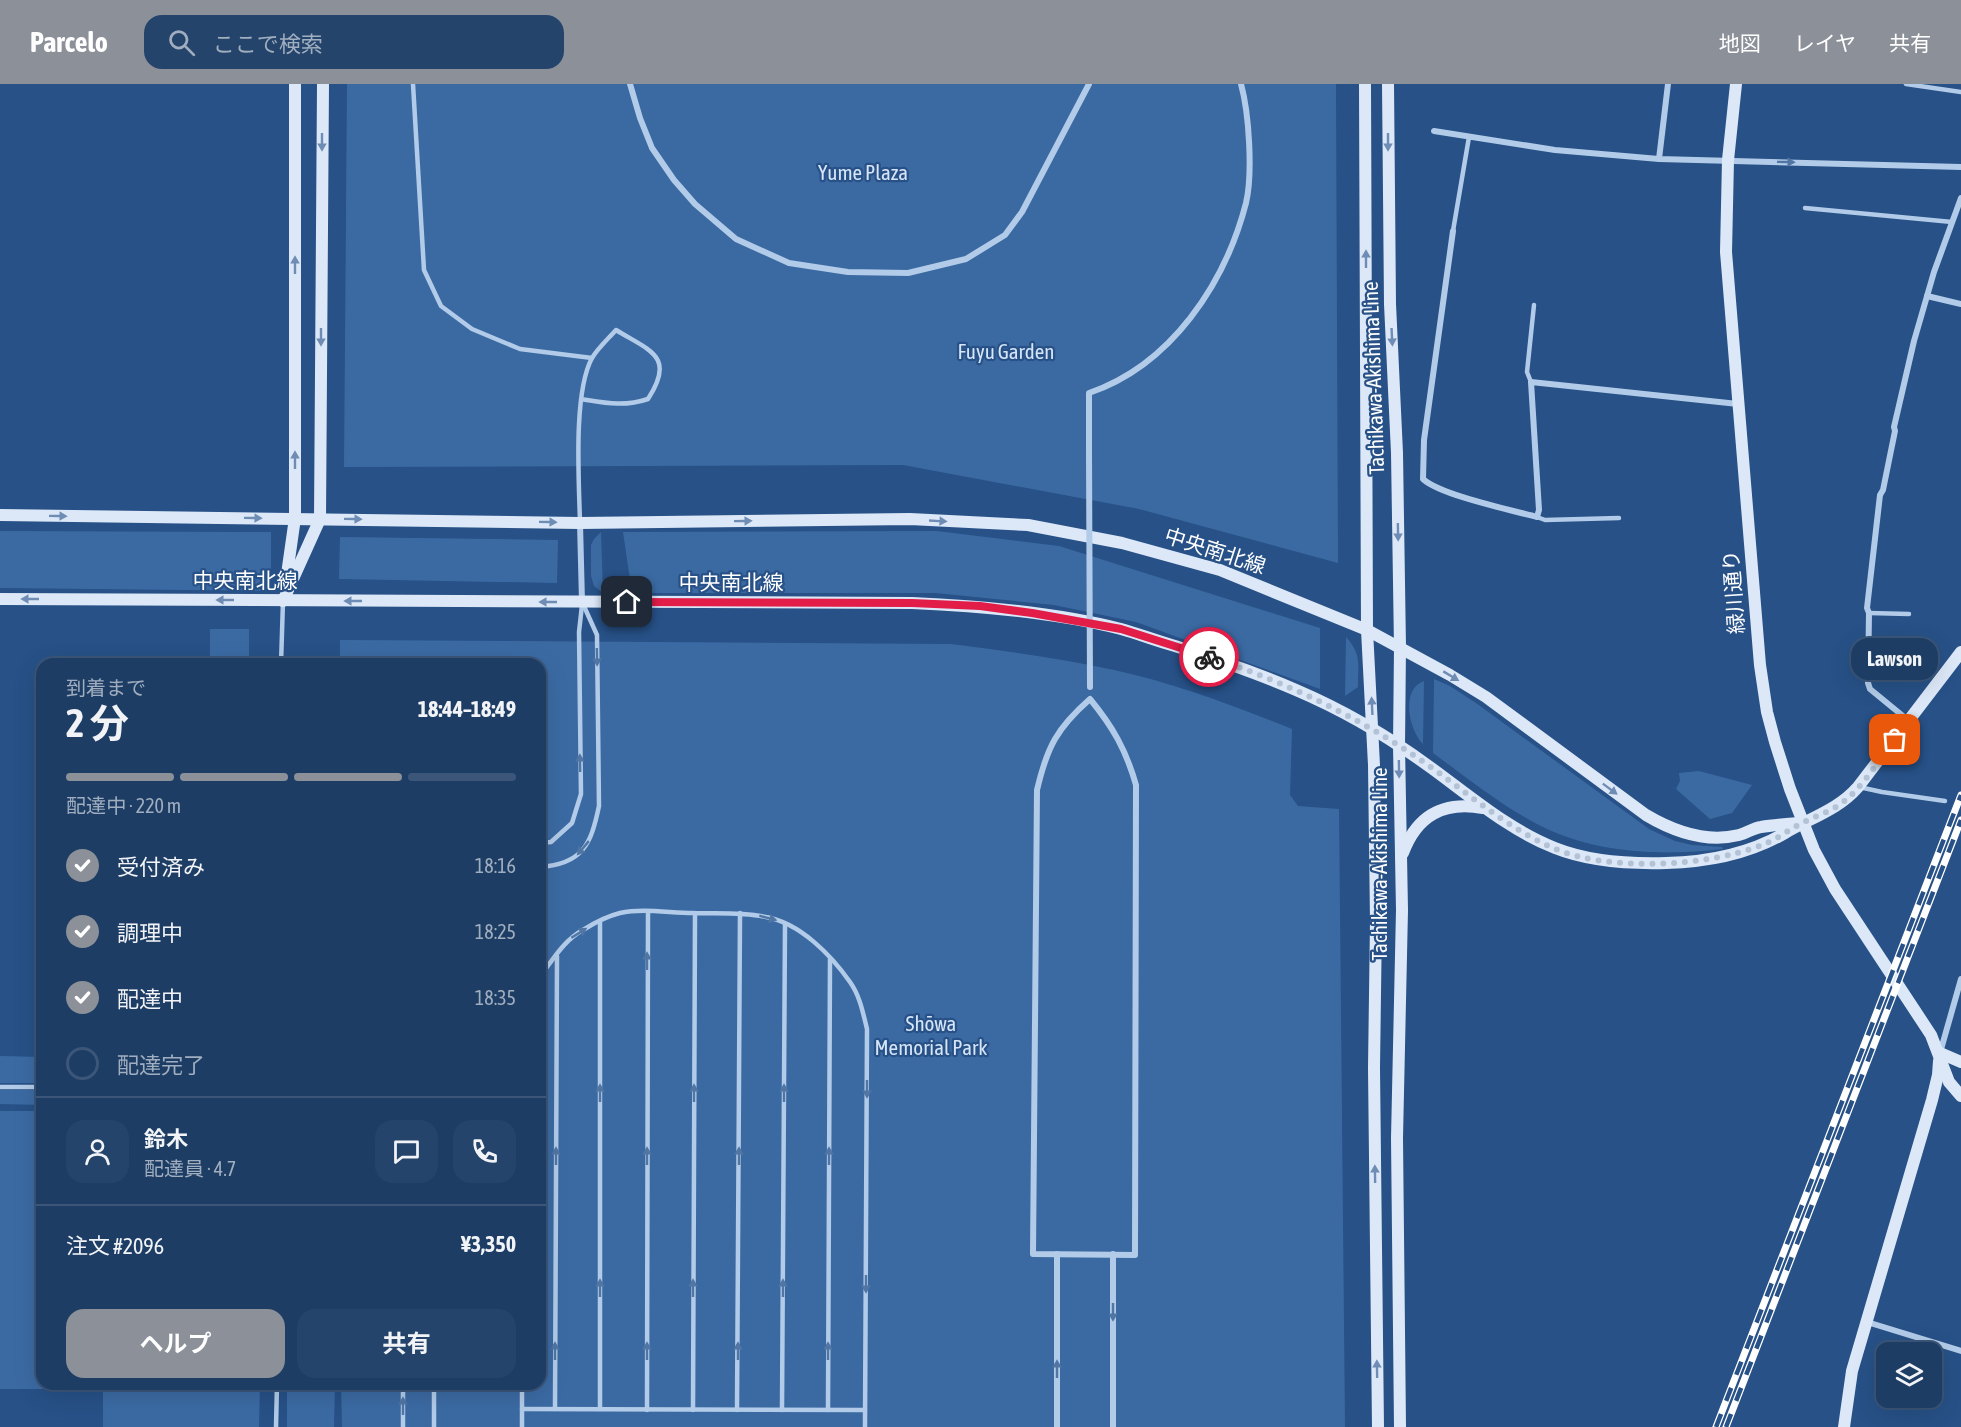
<!DOCTYPE html>
<html lang="ja">
<head>
<meta charset="utf-8">
<style>
  body { margin:0; font-family:"Asap Condensed","Noto Sans JP",sans-serif; background:#25446b; color:#f1f3f6; height:100vh; display:flex; flex-direction:column; font-size:22px; white-space:nowrap }
  * { box-sizing:border-box; margin:0 }
  p { font-size:20px; color:#a0aebf }
  .icon { flex:none; width:33px; height:33px; fill:none; stroke:currentColor; stroke-width:2; stroke-linecap:round; stroke-linejoin:round }
  .map { position:relative; flex:1; overflow:hidden }
  .details { position:absolute; left:36px; top:574px; width:510px; height:732px; display:flex; flex-direction:column; background:#1d3d65; border-radius:18px; box-shadow:0 6px 24px #0002,0 0 0 2px #3b5679 }
  .details>* { flex:none }
  .buttons { position:absolute; left:1876px; top:1258px; display:grid; gap:12px }
  .buttons a { display:grid; place-items:center; width:66px; height:66px; border-radius:12px; background:#1d3d65; box-shadow:0 6px 24px #0002,0 0 0 2px #3b5679; font-size:30px }
  .pin { position:absolute; display:grid; place-items:center; width:51px; height:51px; color:#fff; margin:-26px; border-radius:12px; box-shadow:0 3px 9px #0006 }
  .courier { position:absolute; display:grid; place-items:center; width:60px; height:60px; margin:-30px; border:4px solid #e11d48; border-radius:50%; background:#fff; color:#222; box-shadow:0 2px 8px #0007 }
  .bubble { position:absolute; height:42px; border-radius:18px; background:#1d3d65; box-shadow:0 6px 24px #0002,0 0 0 2px #3b5679; font-size:20px; font-weight:700; line-height:42px; text-align:center }
  .summary em { font-style:normal; font-weight:700 }
  .summary div { display:flex; flex-direction:column-reverse }
  .summary { display:flex; align-items:center; justify-content:space-between; height:102px; padding:0 30px }
  h1 { font-size:39px; font-weight:700; line-height:45px }
  .bar { display:grid; grid-template-columns:repeat(4,1fr); gap:9px 6px; align-content:center; height:72px; padding:0 30px }
  .bar i { height:8px; border-radius:4px; background:#3b5679 }
  .bar .on { background:#8c9099 }
  .bar p { grid-column:span 4 }
  .line { display:flex; align-items:center; gap:15px; padding:0 30px; border-top:2px solid #3b5679 }
  .line div { flex:1 }
  .round { display:grid; place-items:center; flex:none; width:63px; height:63px; border-radius:18px; background:#25446b }
  ol { padding:0 30px; list-style:none }
  li { display:flex; align-items:center; gap:18px; height:66px }
  li p { margin-inline-start:auto }
  li .icon { padding:6px; border-radius:50%; background:#8c9099; color:#fff; stroke-width:4 }
  li:last-child { color:#a0aebf }
  li i { width:33px; height:33px; border:3px solid #3b5679; border-radius:50% }
  .button { display:flex; gap:12px; margin-top:auto; padding:12px 30px }
  .button a { flex:1; height:69px; border-radius:18px; background:#8c9099; color:#fff; font-size:24px; font-weight:700; line-height:69px; text-align:center }
  .button a+a { background:#25446b; color:#f1f3f6 }
  header { display:flex; align-items:center; gap:36px; box-sizing:border-box; height:84px; padding:0 30px; background:#8c9099; color:#fff }
  header strong { font-size:28px }
  nav { display:flex; gap:33px; margin-inline-start:auto; font-size:21px }
  .search { width:420px; height:54px; background:#25446b; display:flex; align-items:center; gap:15px; box-sizing:border-box; padding:0 21px; border-radius:18px; color:#a0aebf; font-size:22px }
  .map>svg:first-child { display:block }
</style>
</head>
<body>
<header>
<strong>Parcelo</strong>
<div class="search"><svg class="icon" aria-label="search" viewBox="0 0 24 24"><circle cx="10" cy="10" r="6"/><path d="M15 15l6 6"/></svg>ここで検索</div>
<nav><a>地図</a><a>レイヤ</a><a>共有</a></nav>
</header>
<div class="map">
<svg width="1961" height="1343" viewBox="0 0 1961 1343">
  <rect width="100%" height="100%" fill="#275187"/>
  <g fill="#3b6aa3">
    <polygon points="347,0 1336,0 1338,479 1139,425 903,381 344,383"/>
    <polygon points="0,447 271,448 271,507 0,504"/>
    <polygon points="937,447 1059,462 1320,544 1320,605 1136,538 1054,521 935,509 632,509 623,448"/>
    <polygon points="601,448 603,509 594,502 591,492 591,461 594,455"/>
    <polygon points="340,453 558,456 557,499 339,495"/>
    <rect x="210" y="545" width="39" height="35"/>
    <path d="M1346 553C1362 571 1358 580 1358 603L1345 612Z"/>
    <path d="M340 556 951 560C1005 567 1060 574 1114 586 1175 599 1234 622 1292 645L1290 711 1298 722 1339 725 1345 1343H342L341 1301 540 1300V580H340Z"/>
    <path d="M1434 595 1450 602 1476 619 1649 745 1675 757 1692 761 1722 763 1723 765C1661 772 1595 770 1539 741 1502 722 1467 694 1433 669Z"/>
    <path d="M1424 597 1423 660C1409 647 1400 605 1424 597Z"/>
    <polygon points="1699,687 1752,701 1732,729 1710,735 1676,705 1680,697 1679,689"/>
    <polygon points="0,972 42,973 42,999 0,999"/>
    <polygon points="0,1006 42,1006 42,1021 0,1020"/>
    <polygon points="0,1027 42,1027 42,1300 260,1301 259,1343 103,1343 103,1305 0,1305"/>
    <polygon points="287,1301 335,1301 334,1343 287,1343"/>
  </g>
  <g fill="none" stroke-linecap="round" stroke-linejoin="round">
    <g stroke="#b2cbe8" stroke-width="4.5">
      <polyline points="413,0 424,186 441,222 472,245 520,265 592,274"/>
      <polyline points="1906,0 1961,8"/>
      <polyline points="1805,124 1952,138"/>
      <polyline points="1453,147 1469,53"/>
      <polyline points="1531,298 1527,288 1534,221"/>
      <polyline points="1537,433 1545,436 1619,434"/>
      <path d="M580 439C579 397 573 309 592 274 598 264 608 255 616 246 650 267 676 272 648 315 624 323 606 319 581 315"/>
      <polyline points="1869,529 1909,530"/>
      <polyline points="281,580 283,517"/>
      <polyline points="1859,703 1882,708 1945,717"/>
      <polyline points="540,759 551,758 572,739 581,710 579,548 582,521"/>
      <path d="M540 783C583 780 591 760 599 722L597 551 583 520"/>
      <polyline points="600,838 600,1325"/>
      <path d="M540 892C553 876 564 856 583 846 594 839 608 832 620 829 643 824 670 829 693 829 717 830 741 828 766 833 800 839 831 871 850 898 860 912 863 929 867 945L865 1343"/>
      <polyline points="0,1003 42,1003"/>
      <polyline points="522,1325 865,1326"/>
      <polyline points="555,1325 557,872"/>
      <polyline points="647,1326 648,828"/>
      <polyline points="693,1326 695,830"/>
      <polyline points="737,1326 740,829"/>
      <polyline points="782,1326 785,840"/>
      <polyline points="828,1326 830,875"/>
      <polyline points="276,1343 277,1300"/>
      <polyline points="403,1343 403,1300"/>
      <polyline points="434,1343 434,1300"/>
      <polyline points="522,1343 522,1300"/>
    </g>
    <g stroke="#b2cbe8" stroke-width="6">
      <polyline points="630,0 640,34 652,64 674,96 695,120 736,155 789,179 848,188 908,189 966,175 1005,151 1022,128 1089,0"/>
      <polyline points="1434,47 1555,66 1659,75 1961,83"/>
      <polyline points="1659,75 1668,0"/>
      <path d="M1453 147 1424 356 1423 395C1440 411 1511 426 1537 433L1539 426 1531 298 1738 320"/>
      <polyline points="1927,212 1961,220"/>
      <path d="M1089 368V309C1171 281 1225 200 1246 119 1253 89 1249 29 1241 0"/>
      <polyline points="580,439 582,518"/>
      <path d="M1090 615C1113 643 1126 666 1136 701L1135 1171 1033 1170 1037 706C1047 663 1057 644 1090 615Z"/>
      <polyline points="1909,637 1870,605 1868,599 1869,529 1867,524 1880,411 1883,406 1895,347 1894,343 1914,257 1934,188 1961,114"/>
      <polyline points="1940,969 1961,895"/>
      <polyline points="1057,1170 1057,1343"/>
      <polyline points="1867,1238 1961,1267"/>
      <polyline points="1113,1343 1113,1170"/>
    </g>
    <g stroke="#dce8f7" stroke-width="12">
      <polyline points="1365,0 1367,546 1374,681 1376,837 1374,984 1378,1343"/>
      <polyline points="1388,0 1390,220 1397,369 1400,563 1399,662 1402,826 1397,1054 1400,1343"/>
      <polyline points="1736,0 1728,76 1726,168 1760,581 1767,628 1775,658 1790,705 1814,766 1835,805 1931,951 1949,998 1961,1012"/>
      <path d="M0 431 580 439 910 435 1028 441 1122 459 1220 486 1367 546 1450 591 1486 613 1646 731C1673 747 1707 759 1739 751 1747 749 1753 744 1761 743 1773 741 1786 740 1798 739"/>
      <polyline points="285,504 295,434 295,0"/>
      <path d="M0 515 912 519C981 522 1054 528 1121 545 1139 550 1157 557 1175 562 1216 575 1257 589 1296 606 1343 626 1389 653 1430 683 1470 712 1509 746 1555 764 1590 778 1630 780 1666 779 1708 778 1749 770 1785 749 1810 734 1838 726 1858 703L1961 568"/>
      <polyline points="283,517 320,435 323,0"/>
      <path d="M1403 769C1417 731 1444 717 1483 724"/>
      <polyline points="1940,969 1961,978"/>
      <polyline points="1844,1343 1852,1287 1932,1016 1938,991 1939,977"/>
    </g>
    <defs>
      <g id="rail">
        <polyline points="1716,1343 1961,711"/>
        <polyline points="1726,1343 1961,736"/>
      </g>
    </defs>
    <use href="#rail" stroke="#fff" stroke-width="7"/>
    <use href="#rail" stroke="#275187" stroke-width="4.5" stroke-dasharray="14" stroke-linecap="butt"/>
    <polyline stroke="#b2cbe8" stroke-width="6" points="1089,368 1090,603"/>
  </g>
  <defs><path id="oneway-solid" d="M-6-.8H1V-3.2L6.5 0L1 3.2V.8H-6Z" transform="scale(1.5)"/></defs>
  <g fill="#6f8db4">
    <use href="#oneway-solid" transform="translate(322 58) rotate(90)"/>
    <use href="#oneway-solid" transform="translate(1388 58) rotate(90)"/>
    <use href="#oneway-solid" transform="translate(1366 175) rotate(-90)"/>
    <use href="#oneway-solid" transform="translate(295 181) rotate(-90)"/>
    <use href="#oneway-solid" transform="translate(321 253) rotate(90)"/>
    <use href="#oneway-solid" transform="translate(1392 253) rotate(87)"/>
    <use href="#oneway-solid" transform="translate(295 376) rotate(-90)"/>
    <use href="#oneway-solid" transform="translate(58 432) rotate(1)"/>
    <use href="#oneway-solid" transform="translate(253 434) rotate(1)"/>
    <use href="#oneway-solid" transform="translate(353 435) rotate(1)"/>
    <use href="#oneway-solid" transform="translate(743 437) rotate(-1)"/>
    <use href="#oneway-solid" transform="translate(938 437) rotate(3)"/>
    <use href="#oneway-solid" transform="translate(548 438) rotate(1)"/>
    <use href="#oneway-solid" transform="translate(1398 448) rotate(89)"/>
    <use href="#oneway-solid" transform="translate(30 515) rotate(-180)"/>
    <use href="#oneway-solid" transform="translate(225 516) rotate(-180)"/>
    <use href="#oneway-solid" transform="translate(353 517) rotate(-180)"/>
    <use href="#oneway-solid" transform="translate(548 518) rotate(-180)"/>
    <use href="#oneway-solid" transform="translate(1451 592) rotate(31)"/>
    <use href="#oneway-solid" transform="translate(1372 622) rotate(-93)"/>
    <use href="#oneway-solid" transform="translate(1399 685) rotate(89)"/>
    <use href="#oneway-solid" transform="translate(1610 705) rotate(37)"/>
    <use href="#oneway-solid" transform="translate(1375 1090) rotate(-91)"/>
    <use href="#oneway-solid" transform="translate(1377 1285) rotate(-91)"/>
  </g>
  <g fill="#5176a4">
    <use href="#oneway-solid" transform="translate(1786 78) rotate(1)"/>
    <use href="#oneway-solid" transform="translate(597 573) rotate(89)"/>
    <use href="#oneway-solid" transform="translate(580 679) rotate(-91)"/>
    <use href="#oneway-solid" transform="translate(583 764) rotate(130)"/>
    <use href="#oneway-solid" transform="translate(768 834) rotate(15)"/>
    <use href="#oneway-solid" transform="translate(579 849) rotate(-32)"/>
    <use href="#oneway-solid" transform="translate(647 877) rotate(-90)"/>
    <use href="#oneway-solid" transform="translate(867 1005) rotate(90)"/>
    <use href="#oneway-solid" transform="translate(600 1009) rotate(-90)"/>
    <use href="#oneway-solid" transform="translate(694 1009) rotate(-90)"/>
    <use href="#oneway-solid" transform="translate(784 1009) rotate(-90)"/>
    <use href="#oneway-solid" transform="translate(556 1072) rotate(-90)"/>
    <use href="#oneway-solid" transform="translate(647 1072) rotate(-90)"/>
    <use href="#oneway-solid" transform="translate(739 1072) rotate(-90)"/>
    <use href="#oneway-solid" transform="translate(829 1072) rotate(-90)"/>
    <use href="#oneway-solid" transform="translate(866 1200) rotate(90)"/>
    <use href="#oneway-solid" transform="translate(600 1204) rotate(-90)"/>
    <use href="#oneway-solid" transform="translate(693 1204) rotate(-90)"/>
    <use href="#oneway-solid" transform="translate(783 1204) rotate(-90)"/>
    <use href="#oneway-solid" transform="translate(1113 1228) rotate(90)"/>
    <use href="#oneway-solid" transform="translate(555 1267) rotate(-90)"/>
    <use href="#oneway-solid" transform="translate(647 1267) rotate(-90)"/>
    <use href="#oneway-solid" transform="translate(738 1267) rotate(-90)"/>
    <use href="#oneway-solid" transform="translate(828 1267) rotate(-90)"/>
    <use href="#oneway-solid" transform="translate(1057 1285) rotate(-90)"/>
    <use href="#oneway-solid" transform="translate(403 1322) rotate(-90)"/>
  </g>
  <g fill="none" stroke-linecap="round" stroke-linejoin="round">
    <path stroke="#b3c2d5" stroke-width="6" stroke-dasharray="0 10.8" d="M1209 573C1286 598 1361 634 1428 681 1469 710 1506 743 1553 764 1608 788 1706 783 1762 761 1776 756 1788 746 1802 739 1815 732 1830 728 1842 719 1863 703 1878 677 1895 656"/>
    <polyline stroke="#e11d48" stroke-width="8" points="627,518 912,519 980,522 1032,529 1121,545 1209,573"/>
  </g>
  <g text-anchor="middle" stroke-width="4.5" stroke-linejoin="round" paint-order="stroke">
    <g font-size="21" fill="#d6e5f7" stroke="#275187">
      <text x="863" y="96">Yume Plaza</text>
      <text x="1006" y="275">Fuyu Garden</text>
      <text x="931" y="947">Shōwa<tspan x="931" dy="24">Memorial Park</tspan></text>
    </g>
    <g font-size="21" fill="#fff" stroke="#275187">
      <text transform="translate(1374 294) rotate(-92)" y="7">Tachikawa-Akishima Line</text>
      <text transform="translate(1215 467) rotate(18)" y="7">中央南北線</text>
      <text x="245" y="504">中央南北線</text>
      <text x="731" y="506">中央南北線</text>
      <text transform="translate(1734 508) rotate(-94)" y="7">緑川通り</text>
      <text transform="translate(1380 780) rotate(-90)" y="7">Tachikawa-Akishima Line</text>
    </g>
  </g>
</svg>
<div class="buttons">
<a><svg class="icon" aria-label="layers" viewBox="0 0 24 24"><path d="M12 4l9 5-9 5-9-5zM3 14l9 5 9-5"/></svg></a>
</div>
<div class="pin" style="left:1895px;top:656px;background:#ea580c"><svg class="icon" aria-label="bag" viewBox="0 0 24 24"><path d="M5 8h14l-1 12H6zM9 8a3 3 0 0 1 6 0"/></svg></div>
<div class="pin" style="left:627px;top:518px;background:#1f2937"><svg class="icon" aria-label="home" viewBox="0 0 24 24"><path d="M3 11l9-7 9 7M6 9v11h12V9"/></svg></div>
<div class="courier" style="left:1209px;top:573px"><svg class="icon" aria-label="bike" viewBox="0 0 24 24"><circle cx="6" cy="16" r="4"/><circle cx="18" cy="16" r="4"/><path d="M6 16l4-8h5l3 8M10 8l3 8H6M13 5h3"/></svg></div>
<div class="bubble" style="left:1851px;top:554px;width:87px">Lawson</div>
<section class="details">
<div class="summary"><div><h1>2 分</h1><p>到着まで</p></div><em>18:44–18:49</em></div>
<div class="bar"><i class="on"></i><i class="on"></i><i class="on"></i><i></i><p>配達中 · 220 m</p></div>
<ol>
<li><svg class="icon" aria-label="check" viewBox="0 0 24 24"><path d="M5 12l5 5 9-10"/></svg>受付済み<p>18:16</p></li>
<li><svg class="icon" aria-label="check" viewBox="0 0 24 24"><path d="M5 12l5 5 9-10"/></svg>調理中<p>18:25</p></li>
<li><svg class="icon" aria-label="check" viewBox="0 0 24 24"><path d="M5 12l5 5 9-10"/></svg>配達中<p>18:35</p></li>
<li><i></i>配達完了</li>
</ol>
<div class="line" style="height:108px"><a class="round"><svg class="icon" aria-label="person" viewBox="0 0 24 24"><circle cx="12" cy="8" r="4"/><path d="M4 21q1-7 8-7t8 7"/></svg></a><div><b>鈴木</b><p>配達員 · 4.7</p></div><a class="round"><svg class="icon" aria-label="chat" viewBox="0 0 24 24"><path d="M4 5h16v11H9l-5 4z"/></svg></a><a class="round"><svg class="icon" aria-label="phone" viewBox="0 0 24 24"><path d="M5 4h4l2 5-3 2q2 4 5 5l2-3 5 2v4C11 20 4 13 5 4z"/></svg></a></div>
<div class="line" style="height:78px"><div>注文 #2096</div><b>¥3,350</b></div>
<div class="button"><a>ヘルプ</a><a>共有</a></div>
</section>
</div>
</body>
</html>
